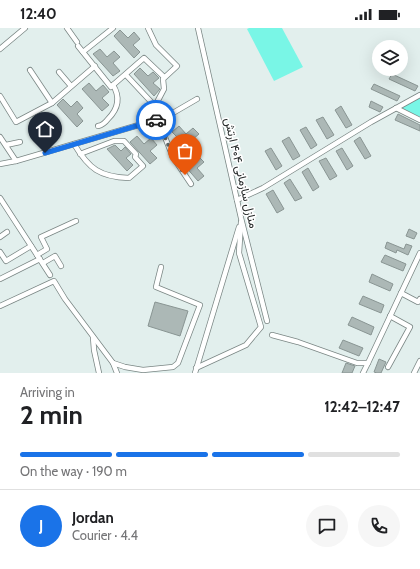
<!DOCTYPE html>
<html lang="en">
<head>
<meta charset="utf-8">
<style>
  body { margin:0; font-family:Cabin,Vazirmatn,sans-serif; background:#f6f6f6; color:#202124; height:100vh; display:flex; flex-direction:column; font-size:15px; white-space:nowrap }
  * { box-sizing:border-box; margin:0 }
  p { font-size:13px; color:#757577 }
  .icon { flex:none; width:22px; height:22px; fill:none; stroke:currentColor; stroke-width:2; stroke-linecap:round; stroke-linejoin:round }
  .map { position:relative; height:345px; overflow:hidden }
  .side { display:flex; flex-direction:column; background:#fff; flex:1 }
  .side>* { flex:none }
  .fabs { position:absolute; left:372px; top:12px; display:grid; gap:8px }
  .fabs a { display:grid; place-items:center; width:36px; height:36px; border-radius:50%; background:#fff; box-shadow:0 4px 16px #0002; font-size:20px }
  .pin { position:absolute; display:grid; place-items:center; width:34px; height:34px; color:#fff; margin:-41px -17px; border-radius:50% 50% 50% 0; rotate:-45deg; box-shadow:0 0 4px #0007 }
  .pin .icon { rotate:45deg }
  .courier { position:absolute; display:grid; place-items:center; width:40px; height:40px; margin:-20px; border:3px solid #1a73e8; border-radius:50%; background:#fff; color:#222; box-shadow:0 1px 5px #0007 }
  .summary em { font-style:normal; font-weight:700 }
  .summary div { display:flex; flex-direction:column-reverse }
  .summary { display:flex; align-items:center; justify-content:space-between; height:68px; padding:0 20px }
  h1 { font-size:26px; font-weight:700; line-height:30px }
  .bar { display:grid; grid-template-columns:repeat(4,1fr); gap:6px 4px; align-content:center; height:48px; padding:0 20px }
  .bar i { height:5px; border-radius:3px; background:#e0e0e0 }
  .bar .current { background:#1a73e8 }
  .bar p { grid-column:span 4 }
  .line { display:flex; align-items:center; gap:10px; padding:0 20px; border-top:1px solid #e0e0e0 }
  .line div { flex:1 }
  .round { display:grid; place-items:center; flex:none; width:42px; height:42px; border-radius:21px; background:#f6f6f6 }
  .status { display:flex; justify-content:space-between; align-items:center; height:28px; padding:0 20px; background:#fff; direction:ltr }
  .status svg { height:11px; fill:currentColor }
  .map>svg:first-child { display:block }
</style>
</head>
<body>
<div class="status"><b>12:40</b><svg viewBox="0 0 49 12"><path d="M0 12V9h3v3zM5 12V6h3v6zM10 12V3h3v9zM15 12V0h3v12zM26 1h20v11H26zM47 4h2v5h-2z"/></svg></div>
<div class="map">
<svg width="420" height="345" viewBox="0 0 420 345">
  <rect width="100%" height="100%" fill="#e2efed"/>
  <g fill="#79f6e6">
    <polygon points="249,0 282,0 303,39 274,53 247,1"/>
    <polygon points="420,69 420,89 401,80"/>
  </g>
  <g fill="#acb8b6" stroke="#899593">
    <polygon points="120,2 128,10 134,4 140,11 133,17 140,24 134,30 114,8"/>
    <polygon points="100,21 107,29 114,23 120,29 113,35 120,43 113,48 93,26"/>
    <polygon points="140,40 148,48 153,44 159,50 153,55 160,61 154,68 134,46"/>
    <polygon points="392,46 418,58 415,63 389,51"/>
    <polygon points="89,55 96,63 103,57 109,64 102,70 109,77 102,83 82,61"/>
    <polygon points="374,56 400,68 397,73 371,61"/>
    <polygon points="63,71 71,79 77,73 83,80 77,86 83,93 77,99 57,77"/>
    <polygon points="371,73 383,79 380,84 369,79"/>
    <polygon points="341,78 352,97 346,100 335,82"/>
    <polygon points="398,86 420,97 420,103 395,92"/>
    <polygon points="323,89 334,107 327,111 316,92"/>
    <polygon points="179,98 186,106 193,100 199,106 192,112 199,120 194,124 204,134 197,140 204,148 198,153 178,130 189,121 172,104"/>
    <polygon points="306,99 317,117 311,121 300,102"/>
    <polygon points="137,108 144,116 151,110 157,117 150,123 157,130 150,136 130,114"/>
    <polygon points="289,109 300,128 293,132 282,113"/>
    <polygon points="360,109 371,128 365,131 354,113"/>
    <polygon points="115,117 121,123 125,119 131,126 126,130 133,137 127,143 107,121"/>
    <polygon points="271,120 282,138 276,142 265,123"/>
    <polygon points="342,120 353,138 347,142 336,123"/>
    <polygon points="326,130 337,148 330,152 319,133"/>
    <polygon points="308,140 319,159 313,163 302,144"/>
    <polygon points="290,151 302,170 295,173 284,155"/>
    <polygon points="273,162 284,181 277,185 266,166"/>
    <polygon points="409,201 417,205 414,211 406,208"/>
    <polygon points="387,214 404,221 406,216 412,218 408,227 397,222 396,225 385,220"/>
    <polygon points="385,227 406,236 403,243 381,234"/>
    <polygon points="372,246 393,256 390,263 369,254"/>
    <polygon points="363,268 384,277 381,285 359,276"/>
    <polygon points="155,274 188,283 180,308 148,298"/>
    <polygon points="352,289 374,299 371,307 348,297"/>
    <polygon points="343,312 363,320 359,328 339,320"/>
    <polygon points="379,331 386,334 381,345 377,345 374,344"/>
    <polygon points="346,335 355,338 352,345 342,345"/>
  </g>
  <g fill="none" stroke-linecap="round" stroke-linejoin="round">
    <defs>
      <g id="minor">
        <polyline points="67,0 77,14"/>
        <polyline points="148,0 156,17 177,38 163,51 164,61 155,78 148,95"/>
        <polyline points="198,0 241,190 267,293"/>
        <polyline points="78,18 111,59 113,57"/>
        <polyline points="0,21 25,0"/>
        <polyline points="83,24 113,0"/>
        <polyline points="30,42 52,75"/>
        <polyline points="59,44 71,58"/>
        <polyline points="126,47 155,78"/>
        <polyline points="0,68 16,94 52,75 95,38"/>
        <polyline points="396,80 420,92"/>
        <polyline points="158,92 173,129 191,156"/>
        <path d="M98 98C103 97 105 95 108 91 118 81 121 70 113 57L144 30 164 49"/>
        <polyline points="0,109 16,133"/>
        <path d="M74 116C89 141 100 149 129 150L143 138 135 129 136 126 124 113H114L80 126"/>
        <polyline points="6,117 20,114"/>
        <polyline points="0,136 16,133 166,89 197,71"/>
        <polyline points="0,170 50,247"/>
        <polyline points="237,172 263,160 371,94 420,67"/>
        <polyline points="0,209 7,204"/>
        <polyline points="0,224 6,233 31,218"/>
        <polyline points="37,227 47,221 41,209 76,193"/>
        <polyline points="43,235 55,228 61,238"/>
        <polyline points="0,251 40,231"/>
        <polyline points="401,265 418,274 420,271"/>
        <polyline points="0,278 54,253 65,271 113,335 125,339 143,342 173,339 178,335 200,277 156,259 161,239"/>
        <polyline points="272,307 298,314 357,335 368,335 420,225"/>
        <polyline points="93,309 94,322 99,345"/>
        <polyline points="113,335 117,345"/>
        <polyline points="388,339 410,299 390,288"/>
        <polyline points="196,340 246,317 261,299 239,225 241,194"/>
        <polyline points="195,345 239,199"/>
        <polyline points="363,345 368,335"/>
        <polyline points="414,345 420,333"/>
      </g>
    </defs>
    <use href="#minor" stroke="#7a8684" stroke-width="6"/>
    <use href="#minor" stroke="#fff" stroke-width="4.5"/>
  </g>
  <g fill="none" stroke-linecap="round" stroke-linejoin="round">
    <polyline stroke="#676e6e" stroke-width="4" stroke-dasharray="0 7.2" points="156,92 158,92 173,129 185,147"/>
    <polyline stroke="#1a73e8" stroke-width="5" points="45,125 156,92"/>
  </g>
  <g text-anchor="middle" stroke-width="3" stroke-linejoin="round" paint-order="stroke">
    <g font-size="12" fill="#252929" stroke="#fff">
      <text transform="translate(241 145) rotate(77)" y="4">منازل سازمانی ۴۰۴ ارتش</text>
    </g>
  </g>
</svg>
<div class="fabs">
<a><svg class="icon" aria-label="layers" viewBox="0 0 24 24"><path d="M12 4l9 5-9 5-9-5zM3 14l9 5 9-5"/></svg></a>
</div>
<div class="pin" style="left:185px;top:147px;background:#ea580c"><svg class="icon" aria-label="bag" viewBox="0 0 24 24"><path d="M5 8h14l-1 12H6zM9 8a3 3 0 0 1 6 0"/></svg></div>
<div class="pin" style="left:45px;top:125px;background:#1f2937"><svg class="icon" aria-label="home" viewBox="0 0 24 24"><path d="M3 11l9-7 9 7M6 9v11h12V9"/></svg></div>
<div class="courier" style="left:156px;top:92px"><svg class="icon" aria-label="car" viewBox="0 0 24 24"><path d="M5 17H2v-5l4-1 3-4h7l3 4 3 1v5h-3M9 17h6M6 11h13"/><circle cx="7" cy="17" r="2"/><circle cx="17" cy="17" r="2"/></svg></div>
</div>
<section class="side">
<div class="summary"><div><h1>2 min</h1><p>Arriving in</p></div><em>12:42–12:47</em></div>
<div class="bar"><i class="current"></i><i class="current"></i><i class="current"></i><i></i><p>On the way · 190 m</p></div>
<div class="line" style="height:72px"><b class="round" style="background:#1a73e8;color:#fff">J</b><div><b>Jordan</b><p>Courier · 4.4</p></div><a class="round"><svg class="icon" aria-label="chat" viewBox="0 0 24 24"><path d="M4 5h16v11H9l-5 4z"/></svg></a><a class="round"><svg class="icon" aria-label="phone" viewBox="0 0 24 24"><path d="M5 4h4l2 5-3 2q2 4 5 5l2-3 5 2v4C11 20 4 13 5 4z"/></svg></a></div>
</section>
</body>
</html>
